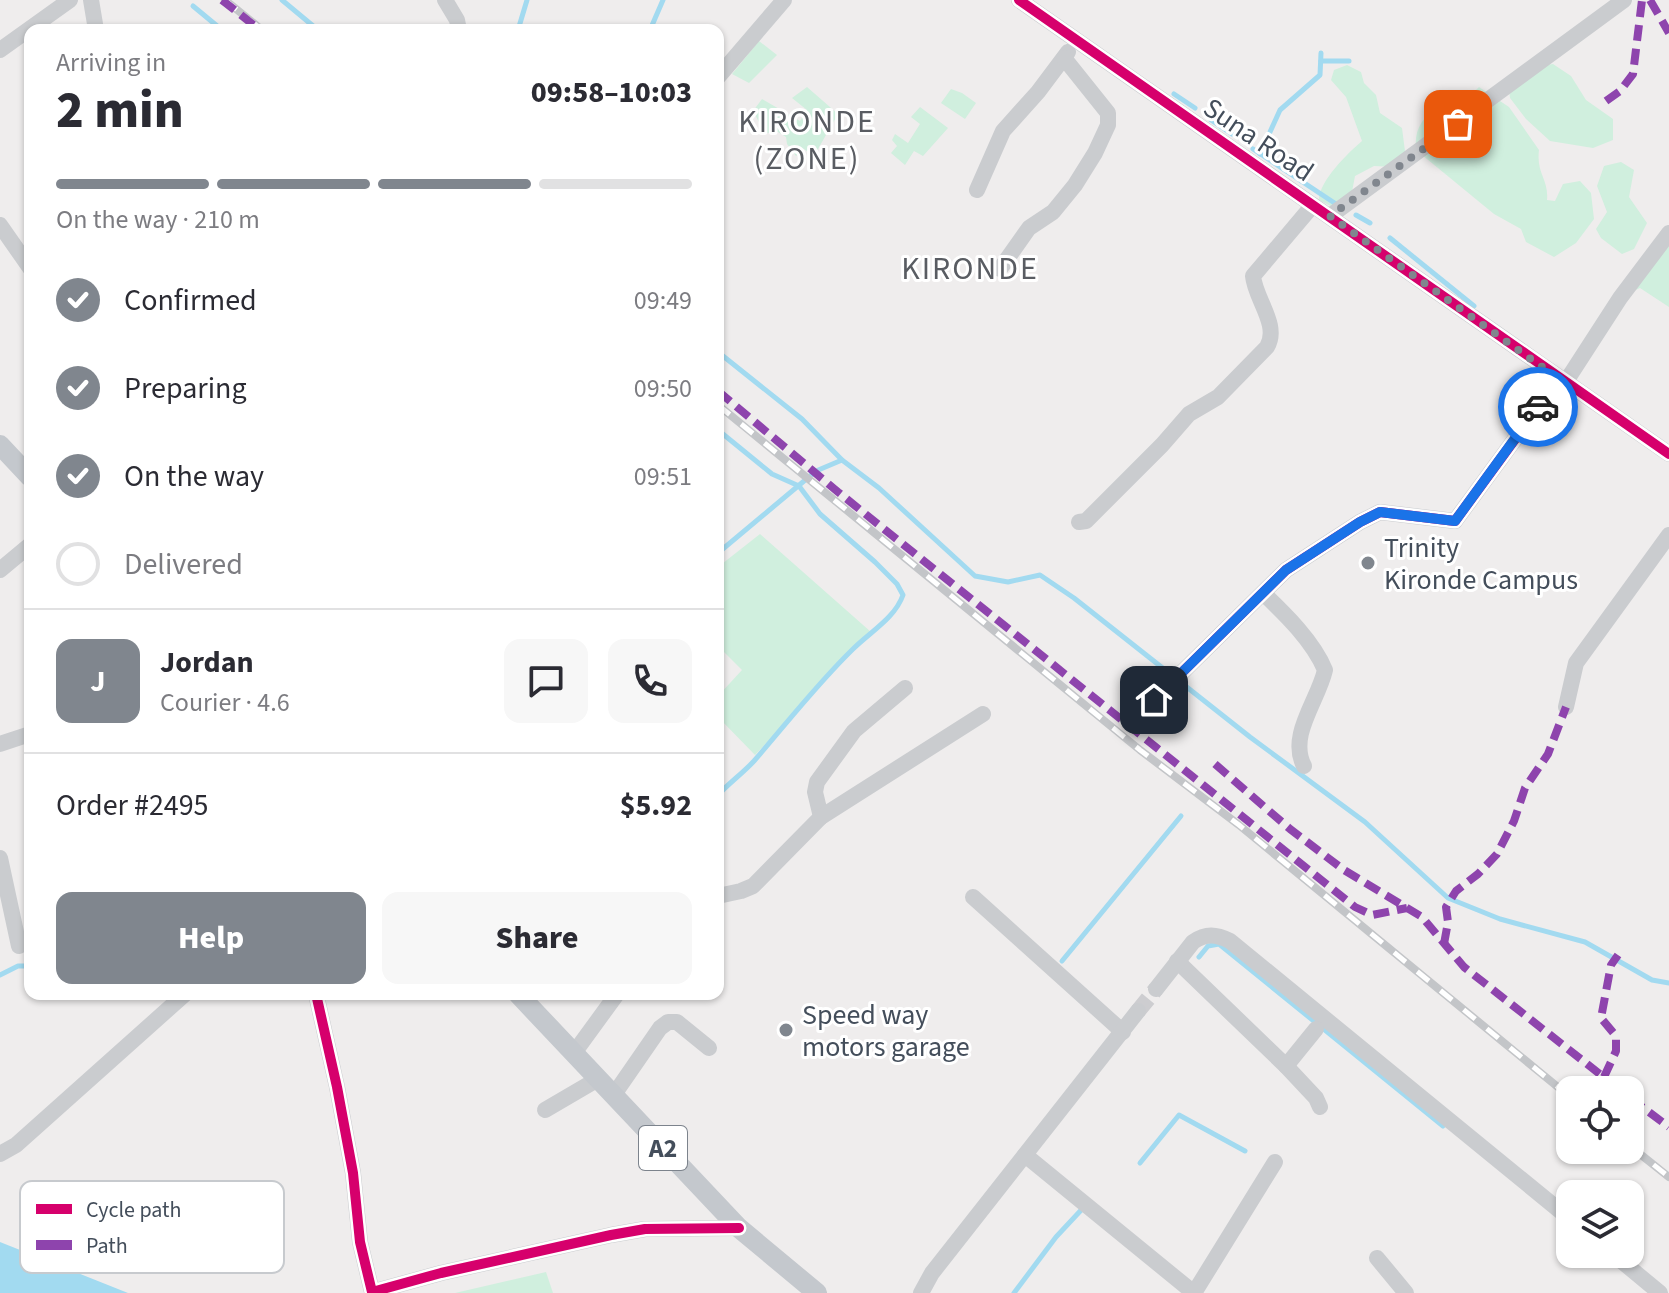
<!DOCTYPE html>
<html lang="en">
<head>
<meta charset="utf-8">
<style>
  body { margin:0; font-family:"Source Sans 3",sans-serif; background:#f7f7f7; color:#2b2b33; height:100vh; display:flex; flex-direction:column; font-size:30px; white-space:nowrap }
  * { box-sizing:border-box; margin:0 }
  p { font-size:26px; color:#7c7c81 }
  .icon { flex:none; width:44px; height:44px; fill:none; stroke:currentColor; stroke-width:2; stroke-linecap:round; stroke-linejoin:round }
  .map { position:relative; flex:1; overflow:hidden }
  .side { position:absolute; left:24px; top:24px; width:700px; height:976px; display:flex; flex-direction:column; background:#fff; border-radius:16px; box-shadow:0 2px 6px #0004 }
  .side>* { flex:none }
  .fabs { position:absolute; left:1556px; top:1076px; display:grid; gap:16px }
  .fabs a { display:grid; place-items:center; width:88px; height:88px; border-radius:16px; background:#fff; box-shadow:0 2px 6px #0004; font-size:40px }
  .pin { position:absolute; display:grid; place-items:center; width:68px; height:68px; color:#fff; margin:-34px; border-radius:16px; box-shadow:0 4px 12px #0006 }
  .courier { position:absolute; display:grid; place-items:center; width:80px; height:80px; margin:-40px; border:6px solid #1a73e8; border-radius:50%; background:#fff; color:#222; box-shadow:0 2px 10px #0007 }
  .headline em { font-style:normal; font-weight:800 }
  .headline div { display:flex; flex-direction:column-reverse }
  .headline { display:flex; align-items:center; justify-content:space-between; height:136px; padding:0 32px }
  h1 { font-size:52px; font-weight:800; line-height:60px }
  .bar { display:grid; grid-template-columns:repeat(4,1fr); gap:12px 8px; align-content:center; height:96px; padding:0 32px }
  .bar i { height:10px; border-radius:6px; background:#e1e1e2 }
  .bar .selected { background:#80868e }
  .bar p { grid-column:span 4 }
  .line { display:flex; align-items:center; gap:20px; padding:0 32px; border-top:2px solid #e1e1e2 }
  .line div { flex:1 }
  .round { display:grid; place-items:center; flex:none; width:84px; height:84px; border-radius:16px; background:#f7f7f7 }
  ol { padding:0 32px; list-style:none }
  li { display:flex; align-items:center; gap:24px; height:88px }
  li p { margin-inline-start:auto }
  li .icon { padding:8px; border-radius:50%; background:#80868e; color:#fff; stroke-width:4 }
  li:last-child { color:#7c7c81 }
  li i { width:44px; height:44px; border:4px solid #e1e1e2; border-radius:50% }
  .primary-button { display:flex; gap:16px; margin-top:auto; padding:16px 32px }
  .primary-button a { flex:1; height:92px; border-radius:16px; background:#80868e; color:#fff; font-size:32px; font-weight:800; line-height:92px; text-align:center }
  .primary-button a+a { background:#f7f7f7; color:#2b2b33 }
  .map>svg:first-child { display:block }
</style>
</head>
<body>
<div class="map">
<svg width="1669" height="1293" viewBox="0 0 1669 1293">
  <rect width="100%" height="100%" fill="#efeded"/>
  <g fill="#d0efde">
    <polygon points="759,41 777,55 749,83 732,74"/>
    <polygon points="1553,64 1571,76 1586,100 1613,119 1613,140 1593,148 1550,141 1526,119 1510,98 1508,80 1521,69"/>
    <path d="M1347 65 1361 72 1364 83 1376 95 1380 113 1402 128 1406 159 1395 167 1374 166 1355 176 1351 197 1336 209 1319 200C1319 181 1348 153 1362 141L1346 97 1331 80 1334 70Z"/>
    <polygon points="807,87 838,114 814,156 804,149 796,156 787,144 786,137 778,132 765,133 753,111 762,99 800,121 807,110 792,98"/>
    <path d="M1479 87 1509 107 1539 150C1536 174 1549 179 1547 200L1555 201 1563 184 1580 181 1591 193 1594 219 1576 243 1554 257 1526 242 1521 229 1494 214 1416 150C1414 129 1422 118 1439 106L1453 113Z"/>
    <polygon points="951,89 962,93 976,103 965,119 941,103"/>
    <polygon points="920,107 948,128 923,156 914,151 905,165 891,153 897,146 892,140 895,134 908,143 920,124 911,117"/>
    <polygon points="1621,162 1634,170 1629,197 1647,223 1634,249 1622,254 1601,238 1596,229 1607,212 1597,186 1604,166"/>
    <polygon points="1669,242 1669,307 1640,288 1631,292"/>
    <polygon points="760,534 871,632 755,755 718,717 718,696 742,670 718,646 718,567"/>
    <polygon points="546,1272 553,1293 455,1293"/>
  </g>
  <polygon fill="#a2daf0" points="0,1242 128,1293 0,1293"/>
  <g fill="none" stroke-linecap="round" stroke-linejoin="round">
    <g stroke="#a2daf0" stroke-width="5">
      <polyline points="282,0 318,30"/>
      <polyline points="193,6 222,30"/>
      <polyline points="518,30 527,0"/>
      <polyline points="650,30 663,0"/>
      <polyline points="1321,61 1349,61"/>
      <polyline points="1174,94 1195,108"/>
      <polyline points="1211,120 1232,134"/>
      <polyline points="1253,149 1336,204"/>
      <polyline points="1260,154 1280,110 1320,75 1321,53"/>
      <polyline points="1356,215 1370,223"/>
      <polyline points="1390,238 1474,306"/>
      <polyline points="718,352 802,419 842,460 879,488 975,576 1008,582 1040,575 1074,598 1250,737 1365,822 1448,898 1500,919 1585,942 1652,980 1669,983"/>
      <path d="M718 430 772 474 799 486 820 514 875 562 897 584 903 595C895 618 870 632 853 649 817 684 787 723 754 761 743 773 729 783 718 795"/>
      <polyline points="718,553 816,471 842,460"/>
      <polyline points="1199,957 1208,946 1219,944 1443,1126"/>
      <polyline points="1062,961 1181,816"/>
      <polyline points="0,975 18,966 30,966"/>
      <polyline points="1140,1163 1179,1115 1245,1151"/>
      <polyline points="1601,1254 1611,1262"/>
      <polyline points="1014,1293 1056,1237 1084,1207"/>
    </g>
    <polyline stroke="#cdcdd0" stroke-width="16" stroke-dasharray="16 8" stroke-linecap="butt" points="1138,1011 1156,989"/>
    <g stroke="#cacccf" stroke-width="16">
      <polyline points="91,0 96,30"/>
      <polyline points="445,0 457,20 459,30"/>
      <polyline points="1019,0 1669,454"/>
      <polyline points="0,50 70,0"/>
      <polyline points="718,77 784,0"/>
      <polyline points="977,190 1003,131 1038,92 1068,52"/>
      <polyline points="1330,216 1624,0"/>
      <polyline points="0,225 30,268"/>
      <polyline points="1000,269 1029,228 1053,212 1075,185 1095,153 1108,125 1108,113 1064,58"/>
      <polyline points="1565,383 1620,298 1669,233"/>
      <path d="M1079 522 1086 521 1162 445 1189 414 1218 397 1267 347C1280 325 1255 299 1253 276L1313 205"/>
      <polyline points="0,570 30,545"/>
      <path d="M1263 593C1285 614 1313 641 1325 670 1318 701 1288 735 1304 766"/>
      <polyline points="1154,700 1286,570 1360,522 1380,512 1455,521 1559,379"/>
      <polyline points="1566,707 1576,663 1669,535"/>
      <polyline points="0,744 30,734"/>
      <polyline points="821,817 815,792 817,782 854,731 905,688"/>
      <polyline points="0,858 19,946"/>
      <polyline points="718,896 741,891 753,886 821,817 983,714"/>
      <polyline points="973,897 1123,1032"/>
      <polyline points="1177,961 1286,1066 1316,1098 1320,1107"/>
      <path d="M1156 989 1193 942C1206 933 1216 934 1230 941L1570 1219"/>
      <polyline points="316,994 337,1087 353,1173 360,1242 372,1292 441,1273 611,1235 645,1229 739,1228"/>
      <polyline points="574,1053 617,994"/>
      <polyline points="1286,1066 1316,1029"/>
      <polyline points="613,1096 660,1028 668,1022 677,1022 709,1048"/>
      <polyline points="545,1110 598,1079"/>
      <polyline points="0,1154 16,1145 185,994"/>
      <polyline points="1025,1155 1194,1293"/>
      <polyline points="1613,1254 1660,1293"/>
      <polyline points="1377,1258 1406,1293"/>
      <polyline points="921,1293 932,1273 1138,1011"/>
      <polyline points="1194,1293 1275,1162"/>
    </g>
    <g stroke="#c4c8cd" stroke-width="20">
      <polyline points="0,445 30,477"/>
      <polyline points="518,994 739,1228 817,1293"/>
    </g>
    <defs>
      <g id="rail">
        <polyline points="225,0 262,30"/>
        <polyline points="718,405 1140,750 1239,825 1570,1097"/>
        <polyline points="1630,1146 1669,1177"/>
      </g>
    </defs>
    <use href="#rail" stroke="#c3c5c8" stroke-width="8"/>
    <use href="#rail" stroke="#fff" stroke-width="5" stroke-dasharray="15" stroke-linecap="butt"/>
    <g stroke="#8e44ad" stroke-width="8" stroke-dasharray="16 8" stroke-linecap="butt">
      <polyline points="222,0 260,30"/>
      <polyline points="1650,0 1669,33"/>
      <polyline points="1606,101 1620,91 1633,74 1642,0"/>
      <polyline points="718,391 838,492 1355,907 1372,915 1407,908"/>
      <polyline points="1215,764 1290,829 1344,870 1422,917 1464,967 1620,1090"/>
      <polyline points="1444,944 1448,922 1446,907 1456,891 1478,874 1497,854 1514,821 1525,788 1548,754 1566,707"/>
      <polyline points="1604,1077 1616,1051 1616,1036 1601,1018 1611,965 1618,955"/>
      <polyline points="1630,1098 1669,1127"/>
    </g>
    <defs>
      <g id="cycleway">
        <polyline points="1019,0 1669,454"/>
        <polyline points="1154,700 1286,570 1360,522 1380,512 1455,521 1559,379"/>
        <polyline points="316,994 337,1087 353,1173 360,1242 372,1292 441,1273 611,1235 645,1229 739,1228"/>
      </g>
    </defs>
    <use href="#cycleway" stroke="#fff" stroke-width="15"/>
    <use href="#cycleway" stroke="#d6006c" stroke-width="10"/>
  </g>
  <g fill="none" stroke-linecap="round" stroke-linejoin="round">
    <polyline stroke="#80868e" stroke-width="8" stroke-dasharray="0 14.4" points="1458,124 1330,216 1559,379 1538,407"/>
    <polyline stroke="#1a73e8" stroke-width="10" points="1154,700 1286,570 1360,522 1380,512 1455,521 1538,407"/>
  </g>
  <g fill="#80868e" stroke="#fff" stroke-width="3">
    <circle cx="1368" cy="563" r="8"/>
    <circle cx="786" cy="1030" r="8"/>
  </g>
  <g text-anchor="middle" stroke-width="6" stroke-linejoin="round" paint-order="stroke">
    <rect fill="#fff" stroke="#7c838c" stroke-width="2" x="639" y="1126" width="48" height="44" rx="6"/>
    <g font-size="26" font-weight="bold" fill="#444e5b">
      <text x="663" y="1157">A2</text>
    </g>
    <g font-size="28" fill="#444e5b" stroke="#fff">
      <text transform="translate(1259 139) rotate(34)" y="10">Suna Road</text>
    </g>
    <g font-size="28" fill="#444e5b" stroke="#fff" text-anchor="start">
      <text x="1384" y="557">Trinity<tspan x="1384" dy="32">Kironde Campus</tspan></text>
      <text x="802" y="1024">Speed way<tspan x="802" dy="32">motors garage</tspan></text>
    </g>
    <g font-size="32" letter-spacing="2" fill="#595c62" stroke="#fff">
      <text x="807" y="132">KIRONDE<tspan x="807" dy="37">(ZONE)</tspan></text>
      <text x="970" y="279">KIRONDE</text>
    </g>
  </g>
  <rect x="20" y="1181" width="264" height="92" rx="12" fill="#fff" stroke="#c7cace" stroke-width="2"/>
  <rect x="36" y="1204" width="36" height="10" fill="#d6006c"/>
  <rect x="36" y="1240" width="36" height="10" fill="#8e44ad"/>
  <g font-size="22" fill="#444e5b">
    <text x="86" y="1217">Cycle path</text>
    <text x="86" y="1253">Path</text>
  </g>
</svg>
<div class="fabs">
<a><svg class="icon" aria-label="locate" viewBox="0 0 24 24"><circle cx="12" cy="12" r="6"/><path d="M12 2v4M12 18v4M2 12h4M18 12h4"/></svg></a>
<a><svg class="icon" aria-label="layers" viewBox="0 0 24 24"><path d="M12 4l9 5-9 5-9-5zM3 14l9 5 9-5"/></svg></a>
</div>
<div class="pin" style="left:1458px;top:124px;background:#ea580c"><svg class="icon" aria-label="bag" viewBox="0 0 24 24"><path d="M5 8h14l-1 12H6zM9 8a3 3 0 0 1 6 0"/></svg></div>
<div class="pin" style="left:1154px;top:700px;background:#1f2937"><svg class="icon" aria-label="home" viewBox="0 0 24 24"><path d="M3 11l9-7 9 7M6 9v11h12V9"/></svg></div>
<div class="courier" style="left:1538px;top:407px"><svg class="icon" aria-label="car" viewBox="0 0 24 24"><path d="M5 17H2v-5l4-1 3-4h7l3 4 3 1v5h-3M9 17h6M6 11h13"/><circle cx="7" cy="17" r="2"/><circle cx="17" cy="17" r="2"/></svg></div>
<section class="side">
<div class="headline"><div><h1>2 min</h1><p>Arriving in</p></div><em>09:58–10:03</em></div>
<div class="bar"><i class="selected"></i><i class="selected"></i><i class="selected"></i><i></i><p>On the way · 210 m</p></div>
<ol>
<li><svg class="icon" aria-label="check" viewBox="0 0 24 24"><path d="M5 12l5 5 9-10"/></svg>Confirmed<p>09:49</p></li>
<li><svg class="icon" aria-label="check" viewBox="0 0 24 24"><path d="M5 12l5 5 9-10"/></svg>Preparing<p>09:50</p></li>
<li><svg class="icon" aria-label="check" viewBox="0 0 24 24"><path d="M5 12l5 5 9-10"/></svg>On the way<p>09:51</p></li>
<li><i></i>Delivered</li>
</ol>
<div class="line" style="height:144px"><b class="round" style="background:#80868e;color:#fff">J</b><div><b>Jordan</b><p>Courier · 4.6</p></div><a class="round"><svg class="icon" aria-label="chat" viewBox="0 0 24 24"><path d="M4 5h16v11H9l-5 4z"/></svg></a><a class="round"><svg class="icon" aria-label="phone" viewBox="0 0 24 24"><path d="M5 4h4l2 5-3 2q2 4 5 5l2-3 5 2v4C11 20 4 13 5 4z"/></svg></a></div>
<div class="line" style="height:104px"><div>Order #2495</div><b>$5.92</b></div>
<div class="primary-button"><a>Help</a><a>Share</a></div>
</section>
</div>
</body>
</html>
